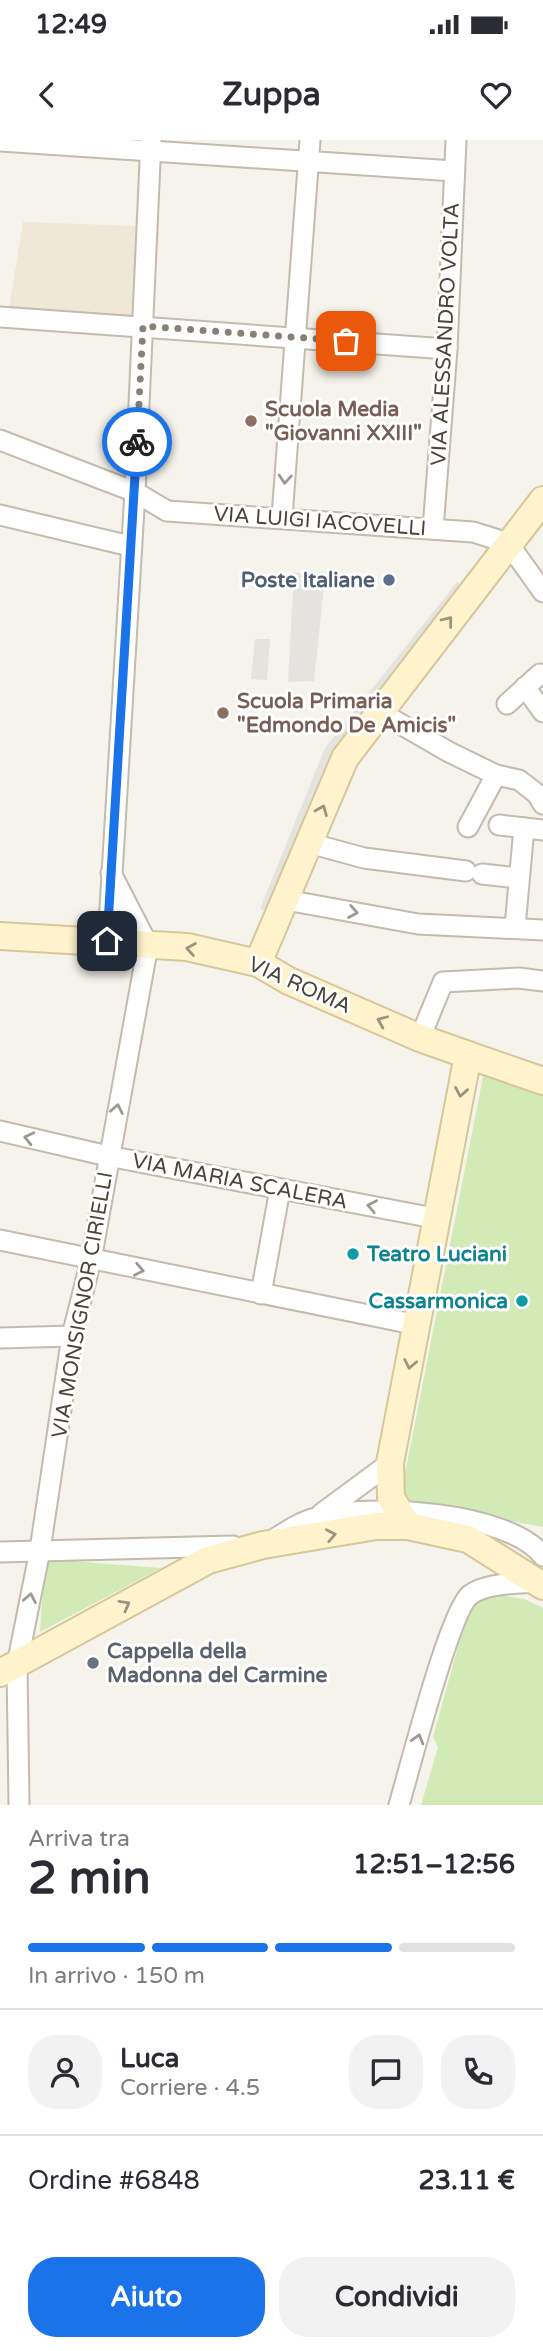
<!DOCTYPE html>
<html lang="it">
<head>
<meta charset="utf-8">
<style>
  body { margin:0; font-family:"Varela Round",sans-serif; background:#f2f2f3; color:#2b2b33; height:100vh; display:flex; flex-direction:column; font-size:26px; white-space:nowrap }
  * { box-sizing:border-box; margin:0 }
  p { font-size:23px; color:#7c7c81 }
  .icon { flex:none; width:38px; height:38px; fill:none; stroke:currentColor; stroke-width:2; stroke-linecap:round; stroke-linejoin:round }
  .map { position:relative; height:1665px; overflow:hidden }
  .panel { display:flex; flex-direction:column; background:#fff; flex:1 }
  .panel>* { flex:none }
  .pin { position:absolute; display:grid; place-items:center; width:60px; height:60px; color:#fff; margin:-30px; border-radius:14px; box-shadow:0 4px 10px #0006 }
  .courier { position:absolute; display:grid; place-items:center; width:70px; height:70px; margin:-35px; border:5px solid #1a73e8; border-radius:50%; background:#fff; color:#222; box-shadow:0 2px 9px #0007 }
  .headline em { font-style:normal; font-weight:700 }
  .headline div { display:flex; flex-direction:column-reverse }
  .headline { display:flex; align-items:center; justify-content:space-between; height:119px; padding:0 28px }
  h1 { font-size:46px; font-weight:700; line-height:52px }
  .bar { display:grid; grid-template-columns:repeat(4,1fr); gap:10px 7px; align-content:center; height:84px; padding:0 28px }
  .bar i { height:9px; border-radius:5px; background:#e1e1e2 }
  .bar .current { background:#1a73e8 }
  .bar p { grid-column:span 4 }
  .line { display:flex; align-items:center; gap:18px; padding:0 28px; border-top:2px solid #e1e1e2 }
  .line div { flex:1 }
  .round { display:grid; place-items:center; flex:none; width:74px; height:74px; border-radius:28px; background:#f2f2f3 }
  .button { display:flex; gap:14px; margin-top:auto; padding:14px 28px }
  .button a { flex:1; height:80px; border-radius:28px; background:#1a73e8; color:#fff; font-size:28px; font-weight:700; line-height:80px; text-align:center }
  .button a+a { background:#f2f2f3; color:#2b2b33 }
  .status { display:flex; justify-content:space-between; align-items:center; height:49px; padding:0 35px; background:#fff; direction:ltr }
  .status svg { height:19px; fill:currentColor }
  header { display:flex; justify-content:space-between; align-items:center; height:91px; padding:0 28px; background:#fff; font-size:32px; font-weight:700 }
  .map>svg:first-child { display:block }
</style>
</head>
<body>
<div class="status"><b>12:49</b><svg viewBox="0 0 49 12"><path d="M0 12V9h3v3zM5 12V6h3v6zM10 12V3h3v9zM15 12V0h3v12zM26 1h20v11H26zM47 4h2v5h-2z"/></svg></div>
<header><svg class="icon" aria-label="back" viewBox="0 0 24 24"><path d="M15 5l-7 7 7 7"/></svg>Zuppa<svg class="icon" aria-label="heart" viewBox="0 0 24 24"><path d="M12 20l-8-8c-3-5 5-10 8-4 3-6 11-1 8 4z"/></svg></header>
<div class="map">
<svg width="543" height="1665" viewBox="0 0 543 1665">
  <rect width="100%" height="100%" fill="#f6f3ec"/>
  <polygon fill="#efe8d6" points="23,82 139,86 134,177 9,169"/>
  <g fill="#d2eab5">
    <polygon points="484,932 543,953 543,1387 400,1359"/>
    <polygon points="45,1419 161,1428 40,1492"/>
    <polygon points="493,1454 524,1459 543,1468 543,1665 421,1665 438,1607 433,1597 467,1474 473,1462"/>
  </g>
  <g fill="#e5e3e0">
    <polygon points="294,432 325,437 314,541 288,542"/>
    <polygon points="457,442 465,448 423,501 269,772 260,769 325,608"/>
    <polygon points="255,499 270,499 267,540 251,539"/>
  </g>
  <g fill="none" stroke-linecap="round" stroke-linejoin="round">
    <defs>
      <g id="street">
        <polyline points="0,1 454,31"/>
        <polyline points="0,177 447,209"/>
        <polyline points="0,300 135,352 167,371 473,392 508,403 543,452"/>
        <polyline points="0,375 130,406"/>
        <polyline points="282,377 310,0"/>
        <polyline points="433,389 447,209 456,0"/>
        <polyline points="525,547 543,572"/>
        <polyline points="507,564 540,534"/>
        <polyline points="378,571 449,612 496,635 519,640 537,654 543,664"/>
        <polyline points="499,685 543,690"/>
        <polyline points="468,687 496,635"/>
        <polyline points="309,703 364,718 466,731"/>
        <polyline points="482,734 518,738"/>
        <polyline points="286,760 418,784 543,790"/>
        <polyline points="515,787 524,688"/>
        <polyline points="108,801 135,352 151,0"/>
        <polyline points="420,898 443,842 519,838 543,841"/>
        <polyline points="0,991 108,1016 439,1079"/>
        <polyline points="0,1100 418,1185"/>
        <polyline points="261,1154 280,1049"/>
        <polyline points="0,1198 72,1196"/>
        <polyline points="321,1374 390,1323"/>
        <path d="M273 1400C287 1391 300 1382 316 1378 367 1363 509 1371 543 1416"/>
        <polyline points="0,1412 233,1406"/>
        <polyline points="19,1665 17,1525 40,1410 72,1196 91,1120 148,805 111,733"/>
        <path d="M399 1665C409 1631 450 1470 470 1455 486 1443 514 1444 533 1442"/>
      </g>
      <g id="secondary">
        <polyline points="0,796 187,807 258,823 289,841 420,898 468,915"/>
        <polyline points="258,823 345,618 543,360"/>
        <polyline points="408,1386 391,1358 390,1323 468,915 543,941"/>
        <polyline points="0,1533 208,1420 263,1405 376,1386 408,1386 468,1399 543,1446"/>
      </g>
    </defs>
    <use href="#street" stroke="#c2bbae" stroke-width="23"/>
    <use href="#secondary" stroke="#d6c79b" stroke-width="30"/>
    <use href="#street" stroke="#fff" stroke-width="19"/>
    <use href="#secondary" stroke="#fff3cd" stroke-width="26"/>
  </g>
  <defs><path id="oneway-chevron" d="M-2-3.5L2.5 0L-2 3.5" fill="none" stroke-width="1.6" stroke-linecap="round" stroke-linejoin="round" transform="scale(1.75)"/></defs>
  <g stroke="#9c9892">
    <use href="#oneway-chevron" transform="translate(285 339) rotate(94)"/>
    <use href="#oneway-chevron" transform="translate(353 772) rotate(10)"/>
    <use href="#oneway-chevron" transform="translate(117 969) rotate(-79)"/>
    <use href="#oneway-chevron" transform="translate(29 998) rotate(-167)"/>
    <use href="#oneway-chevron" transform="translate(372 1066) rotate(-169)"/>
    <use href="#oneway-chevron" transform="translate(139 1130) rotate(11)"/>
    <use href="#oneway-chevron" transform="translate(30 1458) rotate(-79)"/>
    <use href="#oneway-chevron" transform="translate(418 1599) rotate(-74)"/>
  </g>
  <g stroke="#9c937c">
    <use href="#oneway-chevron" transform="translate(448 481) rotate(-52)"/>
    <use href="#oneway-chevron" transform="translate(322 670) rotate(-68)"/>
    <use href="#oneway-chevron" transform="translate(191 809) rotate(-171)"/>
    <use href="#oneway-chevron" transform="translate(382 881) rotate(-157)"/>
    <use href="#oneway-chevron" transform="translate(461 952) rotate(100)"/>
    <use href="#oneway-chevron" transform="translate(410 1224) rotate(101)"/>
    <use href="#oneway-chevron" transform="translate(331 1395) rotate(-11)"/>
    <use href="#oneway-chevron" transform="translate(125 1465) rotate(-29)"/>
  </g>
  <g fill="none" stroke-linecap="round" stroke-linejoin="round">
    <polyline stroke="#878178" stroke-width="7" stroke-dasharray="0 12.6" points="137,302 143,186 346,201"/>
    <polyline stroke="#1a73e8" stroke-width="9" points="107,801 137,302"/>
  </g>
  <g fill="#8d6e63" stroke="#fff" stroke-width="2.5">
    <circle cx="251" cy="281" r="7"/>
    <circle cx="223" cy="573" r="7"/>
  </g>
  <circle fill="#5c6f8a" stroke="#fff" stroke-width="2.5" cx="389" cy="440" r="7"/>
  <g fill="#0f9aa8" stroke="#fff" stroke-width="2.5">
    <circle cx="353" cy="1114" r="7"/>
    <circle cx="522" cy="1161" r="7"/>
  </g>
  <circle fill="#6b7280" stroke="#fff" stroke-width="2.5" cx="93" cy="1523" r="7"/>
  <g text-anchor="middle" stroke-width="6" stroke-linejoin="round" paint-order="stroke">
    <g font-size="21" fill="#4b4439" stroke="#fff">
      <text transform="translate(445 194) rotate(-87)" y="7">VIA ALESSANDRO VOLTA</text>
      <text transform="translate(320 381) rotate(4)" y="7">VIA LUIGI IACOVELLI</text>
      <text transform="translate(300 845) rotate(24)" y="7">VIA ROMA</text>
      <text transform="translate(240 1041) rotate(11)" y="7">VIA MARIA SCALERA</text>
      <text transform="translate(82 1165) rotate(-80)" y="7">VIA MONSIGNOR CIRIELLI</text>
    </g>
    <g font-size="21" font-weight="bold" fill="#785e54" stroke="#fff" text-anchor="start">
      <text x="265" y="276">Scuola Media<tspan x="265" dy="24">"Giovanni XXIII"</tspan></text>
      <text x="237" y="568">Scuola Primaria<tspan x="237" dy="24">"Edmondo De Amicis"</tspan></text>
    </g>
    <g font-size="21" font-weight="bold" fill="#4e5e75" stroke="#fff" text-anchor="end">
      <text x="375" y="447">Poste Italiane</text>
    </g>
    <g font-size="21" font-weight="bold" fill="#0d838f" stroke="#fff" text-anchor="start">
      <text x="367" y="1121">Teatro Luciani</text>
      <text x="508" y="1168" text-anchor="end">Cassarmonica</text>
    </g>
    <g font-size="21" font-weight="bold" fill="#5b616d" stroke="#fff" text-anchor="start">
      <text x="107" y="1518">Cappella della<tspan x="107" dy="24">Madonna del Carmine</tspan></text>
    </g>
  </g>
</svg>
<div class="pin" style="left:346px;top:201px;background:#ea580c"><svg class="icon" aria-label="bag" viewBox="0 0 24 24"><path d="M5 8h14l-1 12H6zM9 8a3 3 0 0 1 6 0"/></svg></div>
<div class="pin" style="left:107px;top:801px;background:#1f2937"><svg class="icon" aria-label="home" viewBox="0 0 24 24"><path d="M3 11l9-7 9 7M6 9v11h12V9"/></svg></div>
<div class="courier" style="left:137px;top:302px"><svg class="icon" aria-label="bike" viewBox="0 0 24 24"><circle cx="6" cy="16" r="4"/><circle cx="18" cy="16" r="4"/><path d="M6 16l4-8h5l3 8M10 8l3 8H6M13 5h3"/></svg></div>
</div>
<section class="panel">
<div class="headline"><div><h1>2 min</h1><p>Arriva tra</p></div><em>12:51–12:56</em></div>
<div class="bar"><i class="current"></i><i class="current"></i><i class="current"></i><i></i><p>In arrivo · 150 m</p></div>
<div class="line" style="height:126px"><a class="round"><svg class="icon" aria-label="person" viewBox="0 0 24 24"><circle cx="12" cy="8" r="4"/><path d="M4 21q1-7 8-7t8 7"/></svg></a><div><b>Luca</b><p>Corriere · 4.5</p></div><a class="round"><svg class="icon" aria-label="chat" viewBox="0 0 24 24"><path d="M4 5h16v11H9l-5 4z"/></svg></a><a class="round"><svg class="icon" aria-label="phone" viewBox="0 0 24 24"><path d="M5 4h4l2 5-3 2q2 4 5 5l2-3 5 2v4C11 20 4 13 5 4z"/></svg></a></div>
<div class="line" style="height:91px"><div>Ordine #6848</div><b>23.11 €</b></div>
<div class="button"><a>Aiuto</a><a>Condividi</a></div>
</section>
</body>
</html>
